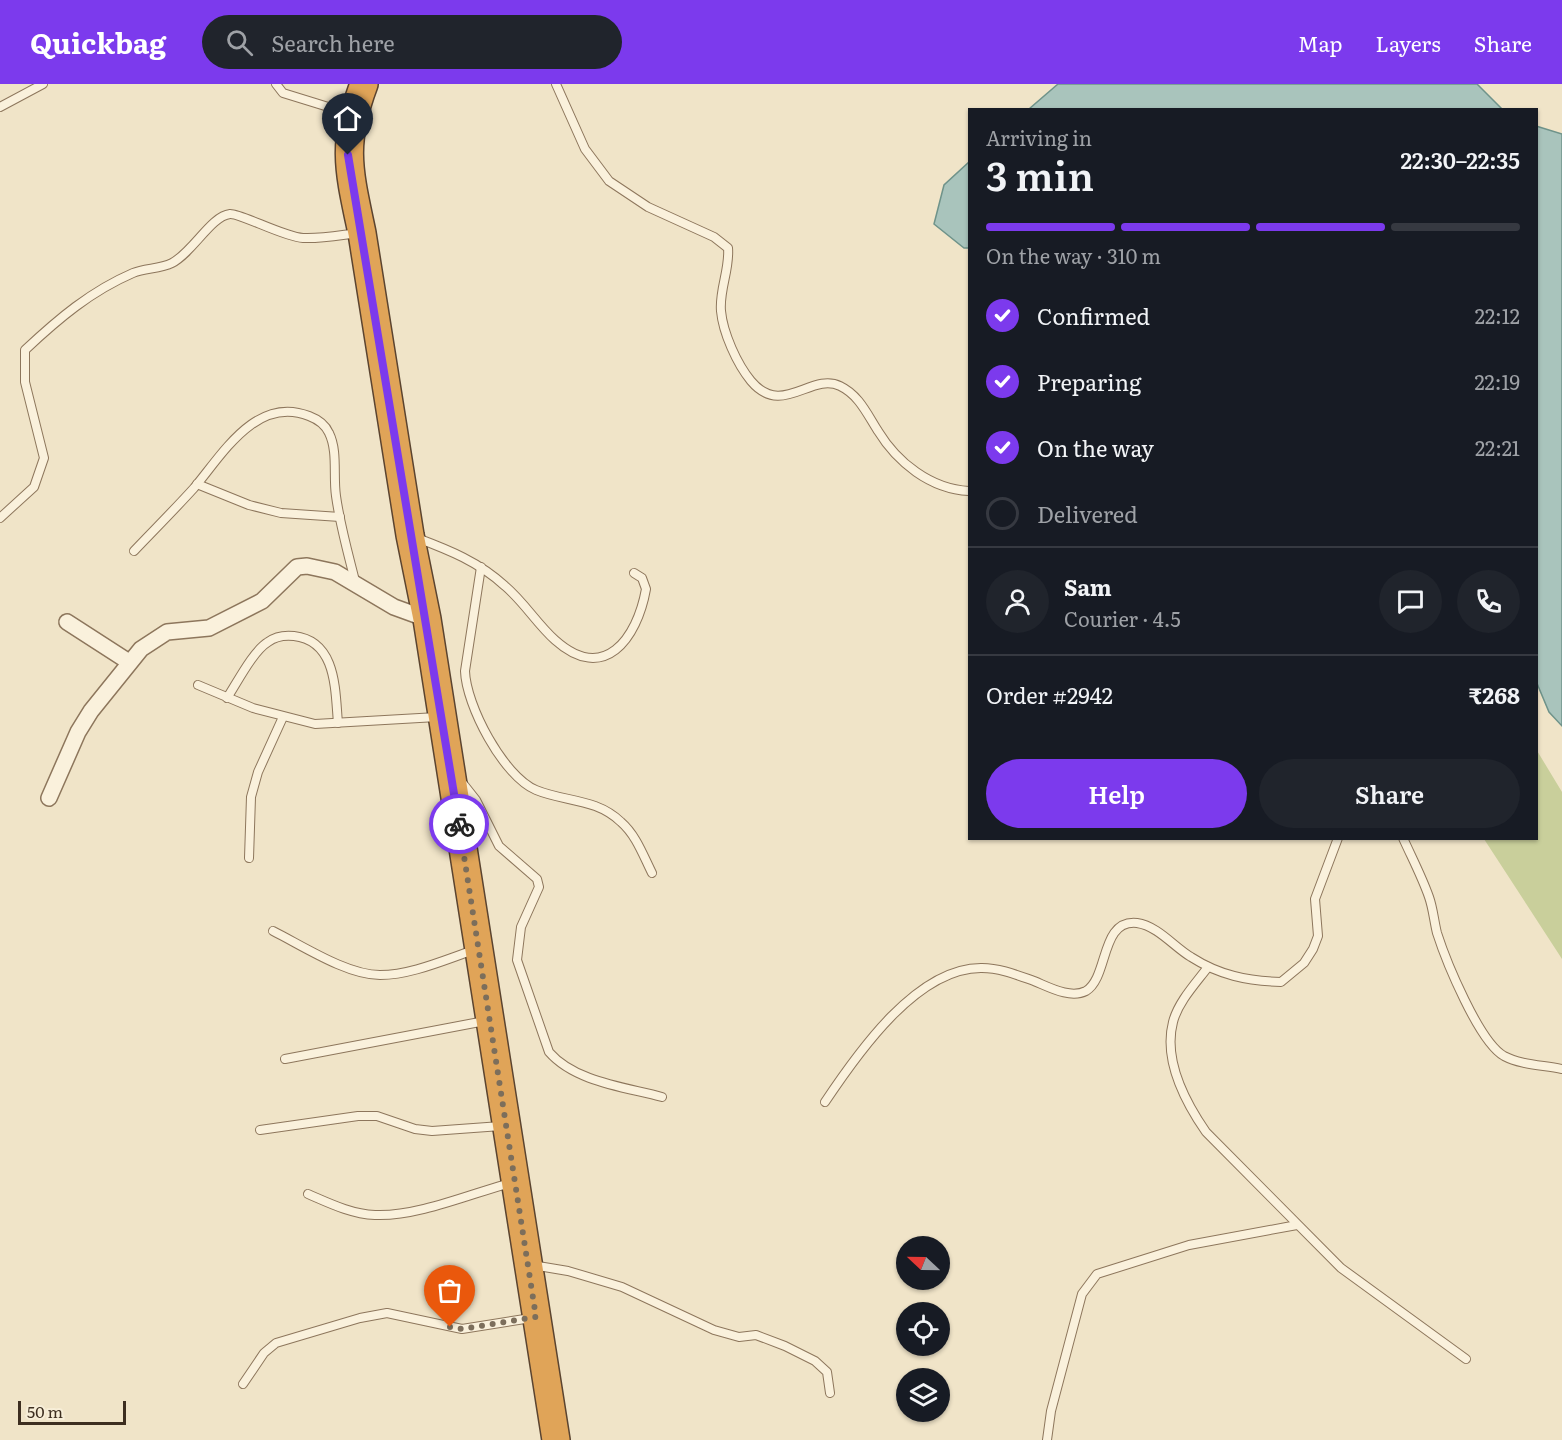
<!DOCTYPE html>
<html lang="en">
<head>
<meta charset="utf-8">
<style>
  body { margin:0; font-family:Literata,serif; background:#20242c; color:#f1f3f6; height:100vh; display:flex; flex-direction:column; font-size:22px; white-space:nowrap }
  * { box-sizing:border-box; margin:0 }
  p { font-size:20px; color:#9ea1a6 }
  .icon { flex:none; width:33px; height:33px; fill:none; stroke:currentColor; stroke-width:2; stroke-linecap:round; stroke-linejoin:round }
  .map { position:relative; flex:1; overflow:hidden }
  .drawer { position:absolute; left:968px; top:24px; width:570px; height:732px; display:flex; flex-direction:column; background:#171b24; border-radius:0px; box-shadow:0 2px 4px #0004 }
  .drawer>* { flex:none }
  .needle { width:39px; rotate:292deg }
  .tools { position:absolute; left:896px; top:1152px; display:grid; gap:12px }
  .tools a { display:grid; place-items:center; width:54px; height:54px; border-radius:50%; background:#171b24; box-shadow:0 2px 4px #0004; font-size:30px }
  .scale { position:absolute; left:18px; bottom:15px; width:108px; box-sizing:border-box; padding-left:6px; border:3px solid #3d2e20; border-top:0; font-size:16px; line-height:21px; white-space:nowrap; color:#3d2e20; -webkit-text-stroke:4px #f7eed8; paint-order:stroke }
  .pin { position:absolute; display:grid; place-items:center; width:51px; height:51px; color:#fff; margin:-62px -26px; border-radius:50% 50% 50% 0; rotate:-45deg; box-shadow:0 0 6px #0007 }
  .pin .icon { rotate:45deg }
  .courier { position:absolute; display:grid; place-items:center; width:60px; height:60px; margin:-30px; border:4px solid #7c3aed; border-radius:50%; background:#fff; color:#222; box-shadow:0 2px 8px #0007 }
  .headline em { font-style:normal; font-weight:600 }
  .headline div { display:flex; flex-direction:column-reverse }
  .headline { display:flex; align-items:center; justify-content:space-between; height:102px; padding:0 18px }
  h1 { font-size:39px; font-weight:600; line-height:45px }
  .bar { display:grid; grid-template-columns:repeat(4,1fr); gap:9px 6px; align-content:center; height:72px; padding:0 18px }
  .bar i { height:8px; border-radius:4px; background:#363941 }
  .bar .current { background:#7c3aed }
  .bar p { grid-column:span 4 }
  .line { display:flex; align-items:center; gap:15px; padding:0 18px; border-top:2px solid #363941 }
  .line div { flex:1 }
  .round { display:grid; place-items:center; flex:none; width:63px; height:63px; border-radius:32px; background:#20242c }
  ol { padding:0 18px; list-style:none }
  li { display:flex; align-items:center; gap:18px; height:66px }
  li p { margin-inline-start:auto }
  li .icon { padding:6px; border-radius:50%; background:#7c3aed; color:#fff; stroke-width:4 }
  li:last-child { color:#9ea1a6 }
  li i { width:33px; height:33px; border:3px solid #363941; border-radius:50% }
  .action { display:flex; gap:12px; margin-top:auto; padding:12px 18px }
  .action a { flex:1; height:69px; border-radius:36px; background:#7c3aed; color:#fff; font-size:24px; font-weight:600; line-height:69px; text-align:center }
  .action a+a { background:#20242c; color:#f1f3f6 }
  header { display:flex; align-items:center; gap:36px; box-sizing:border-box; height:84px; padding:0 30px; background:#7c3aed; color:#fff }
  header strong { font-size:28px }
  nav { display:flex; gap:33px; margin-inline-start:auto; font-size:21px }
  .search { width:420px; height:54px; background:#20242c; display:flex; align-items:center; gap:15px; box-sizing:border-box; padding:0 21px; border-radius:33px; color:#9ea1a6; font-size:22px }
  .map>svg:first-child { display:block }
</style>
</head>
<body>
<header>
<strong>Quickbag</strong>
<div class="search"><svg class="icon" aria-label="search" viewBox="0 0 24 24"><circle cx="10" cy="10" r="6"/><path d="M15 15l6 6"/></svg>Search here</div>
<nav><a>Map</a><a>Layers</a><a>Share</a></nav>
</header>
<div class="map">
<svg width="1562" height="1356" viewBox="0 0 1562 1356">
  <rect width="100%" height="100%" fill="#f0e4c8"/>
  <polygon fill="#c9cf9b" points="1536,665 1562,708 1562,875 1484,755 1536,754"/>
  <g fill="#a9c4bc" stroke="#6f938a" stroke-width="1.5">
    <polygon points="1058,0 1477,0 1502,25 1029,25"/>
    <polygon points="1536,42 1562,50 1562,642 1549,628 1536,597"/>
    <polygon points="969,78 969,164 964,164 934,140 944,101"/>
  </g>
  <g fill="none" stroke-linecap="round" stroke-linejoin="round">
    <defs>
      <g id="lane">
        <polyline points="276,0 283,9 351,30"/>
        <path d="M556 0 585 65 609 97 648 123 714 153 728 164C730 185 719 206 721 227 723 249 737 280 751 297 782 334 811 288 840 302 859 311 867 330 878 347 897 378 930 405 969 407"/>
        <polyline points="0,23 43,0"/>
        <polyline points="197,400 249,421 281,429 340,433"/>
        <path d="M0 434 34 403 44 374 25 298V266C58 235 91 207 133 189 145 184 160 185 172 179 193 168 211 132 230 130 240 129 284 153 303 154 321 155 341 151 358 149"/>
        <path d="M417 454C449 466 479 478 505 502 524 518 537 540 555 556 604 600 637 555 646 505L642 494 634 489"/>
        <path d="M134 467C154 446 175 425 194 404 222 371 256 311 309 332 317 335 325 340 329 349 338 367 333 392 336 412 340 441 348 469 355 497"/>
        <path d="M481 483 465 587C466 621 503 692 536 706 565 718 596 714 621 738 636 751 643 771 652 789"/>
        <polyline points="198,601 253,624 315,640 437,633"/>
        <path d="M227 614C237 599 253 567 268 558 276 552 285 551 294 552 337 557 335 606 338 639"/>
        <path d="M461 697 476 716 499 762 537 795 539 803 521 843 517 876 549 968C575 998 625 1003 662 1013"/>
        <path d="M1403 754C1412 774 1422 793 1429 813 1433 824 1434 837 1437 849 1446 877 1479 958 1504 972 1521 981 1543 981 1562 985"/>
        <polyline points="249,774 251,713 258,688 283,633"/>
        <path d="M273 847C303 862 347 891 380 891 411 891 444 876 474 866"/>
        <path d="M1208 883C1196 899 1178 918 1173 938 1163 976 1186 1019 1206 1048L1341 1184 1466 1275"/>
        <polyline points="285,975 485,937"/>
        <path d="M825 1018C857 970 917 883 982 884 1000 884 1017 891 1034 897 1049 903 1070 915 1086 907 1109 893 1100 835 1137 839 1158 842 1174 863 1191 873 1219 891 1247 897 1281 898L1304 879 1313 865 1318 852 1315 815 1338 754"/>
        <polyline points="260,1046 358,1032 377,1032 415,1045 432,1047 501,1042"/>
        <path d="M308 1110C329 1119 351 1130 375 1131 416 1133 470 1110 510 1099"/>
        <polyline points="532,1181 568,1187 622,1203 714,1246 739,1253 756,1251 785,1262 815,1277 827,1288 830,1309"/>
        <polyline points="243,1300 264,1269 276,1259 360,1234 387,1229 462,1245 531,1234"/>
        <polyline points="1047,1356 1051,1327 1082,1210 1097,1190 1189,1161 1297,1141"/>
      </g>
      <g id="street">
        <polyline points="67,538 129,578"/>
        <polyline points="49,714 78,648 91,627 141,565 167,548 209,544 262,517 297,483 307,482 335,488 394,523 427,535"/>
      </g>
      <path id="highway" d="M364 0C341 61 349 87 362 149L410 451 427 535 556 1356"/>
    </defs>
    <use href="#lane" stroke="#8d765c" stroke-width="10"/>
    <use href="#street" stroke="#8d765c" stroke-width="18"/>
    <use href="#highway" stroke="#5b4430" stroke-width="30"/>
    <use href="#lane" stroke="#faf1dc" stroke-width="8"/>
    <use href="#street" stroke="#faf1dc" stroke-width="15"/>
    <use href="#highway" stroke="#e0a458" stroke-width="27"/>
  </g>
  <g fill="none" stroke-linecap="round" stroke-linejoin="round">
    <polyline stroke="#7c6e5b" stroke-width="6" stroke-dasharray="0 10.8" points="450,1243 462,1245 536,1233 459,740"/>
    <polyline stroke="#7c3aed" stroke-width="8" points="348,71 459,740"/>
  </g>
</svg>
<div class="tools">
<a><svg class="needle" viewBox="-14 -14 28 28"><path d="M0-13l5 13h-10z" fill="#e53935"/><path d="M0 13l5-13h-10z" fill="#9ea1a6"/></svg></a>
<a><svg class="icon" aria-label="locate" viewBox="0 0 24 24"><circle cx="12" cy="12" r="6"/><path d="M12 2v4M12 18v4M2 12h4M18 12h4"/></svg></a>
<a><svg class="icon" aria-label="layers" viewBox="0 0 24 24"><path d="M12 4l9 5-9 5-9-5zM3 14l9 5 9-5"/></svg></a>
</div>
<div class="scale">50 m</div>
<div class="pin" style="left:450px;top:1243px;background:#ea580c"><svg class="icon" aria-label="bag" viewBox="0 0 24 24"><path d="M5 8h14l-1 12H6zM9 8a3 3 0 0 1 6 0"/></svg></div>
<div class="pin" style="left:348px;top:71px;background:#1f2937"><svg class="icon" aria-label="home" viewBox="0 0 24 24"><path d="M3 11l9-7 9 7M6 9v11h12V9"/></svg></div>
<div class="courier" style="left:459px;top:740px"><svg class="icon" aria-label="bike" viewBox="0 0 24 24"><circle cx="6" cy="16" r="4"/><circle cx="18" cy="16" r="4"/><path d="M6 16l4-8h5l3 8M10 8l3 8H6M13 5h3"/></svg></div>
<section class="drawer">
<div class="headline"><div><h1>3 min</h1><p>Arriving in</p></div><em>22:30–22:35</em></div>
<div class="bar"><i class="current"></i><i class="current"></i><i class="current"></i><i></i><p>On the way · 310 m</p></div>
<ol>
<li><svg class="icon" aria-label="check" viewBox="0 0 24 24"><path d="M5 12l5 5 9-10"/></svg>Confirmed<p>22:12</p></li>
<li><svg class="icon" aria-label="check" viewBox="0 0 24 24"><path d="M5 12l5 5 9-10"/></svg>Preparing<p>22:19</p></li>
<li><svg class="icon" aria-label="check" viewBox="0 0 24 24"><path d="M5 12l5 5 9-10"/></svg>On the way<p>22:21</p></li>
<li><i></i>Delivered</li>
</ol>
<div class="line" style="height:108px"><a class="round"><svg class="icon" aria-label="person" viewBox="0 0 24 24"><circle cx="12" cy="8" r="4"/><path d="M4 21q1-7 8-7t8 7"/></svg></a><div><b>Sam</b><p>Courier · 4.5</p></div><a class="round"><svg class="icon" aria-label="chat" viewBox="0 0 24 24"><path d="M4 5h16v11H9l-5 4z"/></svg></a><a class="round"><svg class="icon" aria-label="phone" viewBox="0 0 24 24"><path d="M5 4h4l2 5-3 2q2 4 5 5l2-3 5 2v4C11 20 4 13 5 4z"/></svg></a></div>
<div class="line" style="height:78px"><div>Order #2942</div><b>₹268</b></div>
<div class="action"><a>Help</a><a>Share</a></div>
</section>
</div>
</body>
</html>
